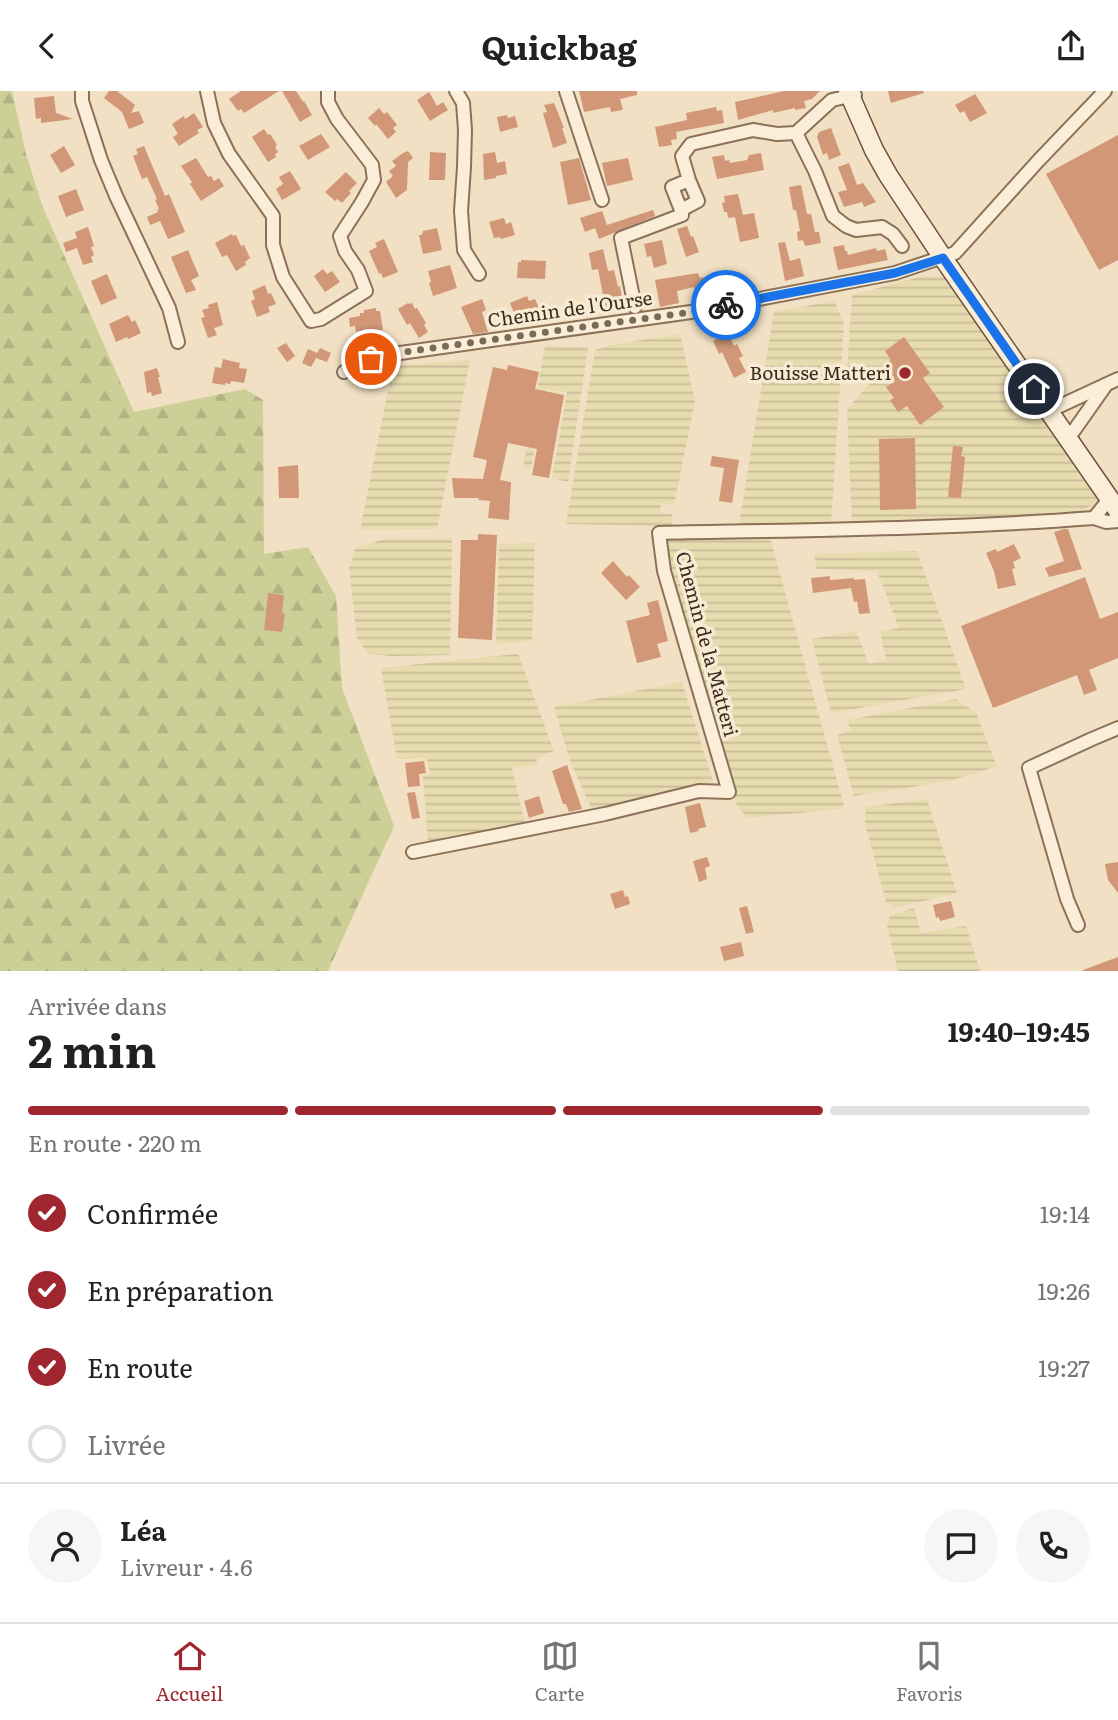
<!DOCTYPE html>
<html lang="fr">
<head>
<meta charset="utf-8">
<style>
  body { margin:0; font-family:Literata,serif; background:#f6f6f6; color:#202124; height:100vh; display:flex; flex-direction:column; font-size:26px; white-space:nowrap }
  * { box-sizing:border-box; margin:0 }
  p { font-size:23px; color:#757577 }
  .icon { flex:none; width:38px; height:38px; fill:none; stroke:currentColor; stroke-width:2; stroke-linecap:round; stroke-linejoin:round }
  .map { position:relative; height:880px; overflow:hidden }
  .sheet { display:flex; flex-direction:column; background:#fff; flex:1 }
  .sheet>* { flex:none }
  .pin { position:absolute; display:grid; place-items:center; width:60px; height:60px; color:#fff; margin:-30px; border:4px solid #fff; border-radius:50%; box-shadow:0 2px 7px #0007 }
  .courier { position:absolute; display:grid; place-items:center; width:70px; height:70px; margin:-35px; border:5px solid #1a73e8; border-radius:50%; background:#fff; color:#222; box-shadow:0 2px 9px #0007 }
  .summary em { font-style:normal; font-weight:700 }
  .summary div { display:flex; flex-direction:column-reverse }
  .summary { display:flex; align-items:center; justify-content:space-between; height:119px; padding:0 28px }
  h1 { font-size:46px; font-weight:700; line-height:52px }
  .bar { display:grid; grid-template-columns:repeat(4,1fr); gap:10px 7px; align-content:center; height:84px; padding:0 28px }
  .bar i { height:9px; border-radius:5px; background:#e0e0e0 }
  .bar .on { background:#9f252e }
  .bar p { grid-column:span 4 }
  .line { display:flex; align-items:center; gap:18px; padding:0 28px; border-top:2px solid #e0e0e0 }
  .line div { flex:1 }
  .round { display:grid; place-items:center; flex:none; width:74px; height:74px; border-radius:37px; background:#f6f6f6 }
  ol { padding:0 28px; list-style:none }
  li { display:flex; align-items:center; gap:21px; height:77px }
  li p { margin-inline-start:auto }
  li .icon { padding:7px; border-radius:50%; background:#9f252e; color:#fff; stroke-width:4 }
  li:last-child { color:#757577 }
  li i { width:38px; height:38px; border:4px solid #e0e0e0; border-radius:50% }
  header { display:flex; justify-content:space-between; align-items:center; height:91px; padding:0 28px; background:#fff; font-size:32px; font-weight:700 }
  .tabs { display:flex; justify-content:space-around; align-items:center; height:98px; border-top:2px solid #e0e0e0; background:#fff; font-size:19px; color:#757577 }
  .tabs a { display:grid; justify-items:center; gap:4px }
  .tabs .on { color:#9f252e }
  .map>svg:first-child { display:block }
</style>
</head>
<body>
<header><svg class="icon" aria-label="back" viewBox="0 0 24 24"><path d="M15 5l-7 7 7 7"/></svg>Quickbag<svg class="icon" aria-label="share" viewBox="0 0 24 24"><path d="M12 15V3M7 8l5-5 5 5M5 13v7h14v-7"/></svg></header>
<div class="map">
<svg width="1118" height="880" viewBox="0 0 1118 880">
  <defs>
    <pattern id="farmland-rules" width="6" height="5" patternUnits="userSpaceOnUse" patternTransform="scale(1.75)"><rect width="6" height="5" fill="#e7dbb0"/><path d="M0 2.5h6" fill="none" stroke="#c7bc97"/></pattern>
    <pattern id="forest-firs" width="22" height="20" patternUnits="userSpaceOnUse" patternTransform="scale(1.75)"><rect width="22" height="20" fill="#ccd097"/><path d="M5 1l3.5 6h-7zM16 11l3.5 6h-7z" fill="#b0b382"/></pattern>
  </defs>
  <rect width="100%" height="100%" fill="#f1e0c4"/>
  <g fill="url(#farmland-rules)">
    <polygon points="947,185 1102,409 1077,422 852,434 847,318 871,291 873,276 870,285 847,281 852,204 919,186"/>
    <polygon points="834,210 844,233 831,434 739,433 774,221"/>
    <polygon points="680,243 695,310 674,414 661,412 660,422 672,423 672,435 566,433 595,259 611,254"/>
    <polygon points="545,255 588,256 568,391 552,387 567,301 546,299 531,378 523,376"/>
    <polygon points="470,269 437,438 360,439 393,275"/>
    <polygon points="769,443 844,715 840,718 747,727 735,711 728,676 665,466 665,453 671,447"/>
    <polygon points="388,447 452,447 450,564 393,565 368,563 357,547 349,477 356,457"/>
    <polygon points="535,452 532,550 496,553 499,453"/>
    <polygon points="917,460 966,598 831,622 812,548 856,540 869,573 886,568 880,541 899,537 877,480 817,478 814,463"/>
    <polygon points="518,563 554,660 537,667 536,674 512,677 525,732 428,752 423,685 430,683 427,667 397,668 381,577"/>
    <polygon points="682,591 713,691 592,719 570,670 554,616"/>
    <polygon points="956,608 976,622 997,675 950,690 854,705 837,644 850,640 848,629"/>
    <polygon points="927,708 957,802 894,817 886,811 865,733 866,716"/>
    <polygon points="914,817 921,842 966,835 980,880 898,880 887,834 890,825"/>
  </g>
  <polygon fill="url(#forest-firs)" points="0,0 12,0 26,63 43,117 134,321 245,298 263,309 264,463 308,456 336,505 342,597 394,735 328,880 0,880"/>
  <g fill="#d19777">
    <polygon points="109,0 117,0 135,14 131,22 139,20 144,32 129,38 122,21 104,7"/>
    <polygon points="241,0 279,0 244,22 241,18 238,20 229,8"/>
    <polygon points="282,0 296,0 303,11 304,10 312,24 300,31"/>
    <polygon points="579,0 637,0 637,4 620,8 623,19 611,21 610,16 584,21"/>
    <polygon points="784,0 820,0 812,8 804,10 806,17 795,19 795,17 773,22 773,19 738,29 735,11"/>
    <polygon points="888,0 923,0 924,2 891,12"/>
    <polygon points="429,1 437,15 443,11 448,19 430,30 417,9"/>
    <polygon points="975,3 987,22 970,31 964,20 960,22 955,14"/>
    <polygon points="54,5 56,22 73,28 41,32 41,27 36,28 34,7"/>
    <polygon points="554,12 564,37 562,37 567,52 553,57 543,22 547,21 544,14"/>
    <polygon points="716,16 717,20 722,19 724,32 676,41 677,48 671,49 672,54 659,56 655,36 687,29 686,22"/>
    <polygon points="379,17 384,23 387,21 397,34 393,37 396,41 388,48 376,33 375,35 368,27"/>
    <polygon points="194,22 203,36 197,39 199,42 179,55 173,46 178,43 172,33 184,25 185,28"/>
    <polygon points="507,24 508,27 515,25 518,36 500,41 497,26"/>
    <polygon points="831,37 841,64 829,69 827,62 823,64 817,46 819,41"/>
    <polygon points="264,38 268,44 270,43 277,54 275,56 278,61 275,63 276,66 268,71 252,46"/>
    <polygon points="321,43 330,56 308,69 299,55"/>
    <polygon points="1118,44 1118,169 1099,179 1046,83"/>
    <polygon points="64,55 75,74 61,82 50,64"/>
    <polygon points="144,55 165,105 169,103 185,141 168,148 160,130 150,134 147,126 158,121 157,119 159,118 155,109 157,108 147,86 142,88 133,65 138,63 136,58"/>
    <polygon points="408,60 413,67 408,71 407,99 396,107 386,91 393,85 389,80 396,75 392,70 403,62"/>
    <polygon points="430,61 446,62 445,89 429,89"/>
    <polygon points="495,61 497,72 505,70 507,83 496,85 496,87 484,89 483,63"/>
    <polygon points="761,62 764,79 717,88 712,66 724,64 725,70 729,69 730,72 747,69 749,64"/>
    <polygon points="196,67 208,86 211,85 214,90 219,87 224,95 201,110 190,93 192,91 181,75"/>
    <polygon points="579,67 591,109 568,114 560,71"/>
    <polygon points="628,67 633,89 607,95 602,72"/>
    <polygon points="849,72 857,94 863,92 876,111 864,116 862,111 844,116 838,101 847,99 838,76"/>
    <polygon points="290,80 301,98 282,109 276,98 283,93 279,86"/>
    <polygon points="346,81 357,92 349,100 351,102 342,112 337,108 335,110 325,101"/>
    <polygon points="801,94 807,123 811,123 815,141 819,141 821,152 805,155 803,149 798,150 797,141 800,140 796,119 793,119 789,96"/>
    <polygon points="76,98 84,119 66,126 58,105"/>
    <polygon points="738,103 743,124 754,122 759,147 740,151 735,126 728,127 727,121 724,121 722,112 725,111 724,105"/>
    <polygon points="653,119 655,125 599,148 595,137 585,141 580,127 602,120 607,134"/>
    <polygon points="504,127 506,133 511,131 515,144 501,148 500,146 494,147 489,131"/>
    <polygon points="687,135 691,146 693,145 699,161 686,166 677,138"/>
    <polygon points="88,136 94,155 91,156 94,164 91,166 93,171 83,174 77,157 66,161 63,152 77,147 75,141"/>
    <polygon points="437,137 442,159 423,163 419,144 422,144 423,140"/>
    <polygon points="232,143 233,145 236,144 241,155 244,154 250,167 245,171 246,174 236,180 227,164 222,166 215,152"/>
    <polygon points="384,148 398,181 383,187 381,182 379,183 369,160 377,156 375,152"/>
    <polygon points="662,149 667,173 654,177 651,165 647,166 644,153"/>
    <polygon points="785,151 790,170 800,167 804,185 785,190 778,152"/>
    <polygon points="844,154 845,160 847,160 848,164 876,157 877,160 885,158 888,169 838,179 833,156"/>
    <polygon points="603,158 608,180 614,179 618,196 620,195 622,206 615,208 617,216 604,219 600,205 603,204 598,178 592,179 589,162"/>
    <polygon points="188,159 199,185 191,189 196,199 186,202 171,166"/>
    <polygon points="521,169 546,170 545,188 517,187 518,171 521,171"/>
    <polygon points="450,174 457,197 433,205 429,192 431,191 428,180"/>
    <polygon points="323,178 327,183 332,180 340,191 325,201 314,185"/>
    <polygon points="698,182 700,187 711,185 713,192 719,191 722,204 701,208 699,199 694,200 694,196 677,200 679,212 660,216 655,189"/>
    <polygon points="107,183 117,207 101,214 91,190"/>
    <polygon points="265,194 268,203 271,202 276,213 268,216 270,221 257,226 251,210 255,208 252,200"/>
    <polygon points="527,205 529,210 535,208 541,221 518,231 510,212"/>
    <polygon points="482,208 486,219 482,221 488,241 473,243 461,216"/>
    <polygon points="217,211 223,234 214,237 217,244 208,247 201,227 205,226 202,219 209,217 208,214"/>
    <polygon points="408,212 409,213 412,212 415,218 417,217 426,232 424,234 428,241 419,247 410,232 407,234 398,218"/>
    <polygon points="376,217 376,220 380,220 383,239 374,240 377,256 368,260 366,247 361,248 360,240 356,241 355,235 350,236 349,227 360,225 360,222 364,222 364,219"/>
    <polygon points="128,224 132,231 135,229 141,242 128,248 127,246 116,251 109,233"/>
    <polygon points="728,242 734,255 737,253 743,265 739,267 746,281 734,287 722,261 719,263 713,250"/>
    <polygon points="904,246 930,282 923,287 944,316 920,334 907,315 898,321 890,309 894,307 886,296 895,290 884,274 891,269 885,260"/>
    <polygon points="286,252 295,265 287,271 277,257"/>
    <polygon points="320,257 331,262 327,271 316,267 311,276 302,272 308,258 317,262"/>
    <polygon points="223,268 240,272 239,277 247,278 244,292 231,290 230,293 225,292 225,294 212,292 215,276 221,277"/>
    <polygon points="508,274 539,281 535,298 564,304 549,387 532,384 537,358 508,352 500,389 511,391 509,429 488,427 490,410 478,409 479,407 454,407 452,387 483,388 487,369 473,366 493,276 507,279"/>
    <polygon points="157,277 160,286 158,286 162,302 152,305 151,301 147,302 144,281"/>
    <polygon points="915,347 916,418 880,419 879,348"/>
    <polygon points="953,355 963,356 961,365 965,366 961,407 948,406"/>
    <polygon points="712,365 739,369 732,412 719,410 724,377 710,375"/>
    <polygon points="298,374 299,407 279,407 278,376"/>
    <polygon points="1064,438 1068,438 1082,478 1049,486 1045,477 1064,470 1054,441"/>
    <polygon points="478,443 497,444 492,549 458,547 461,449 478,449"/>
    <polygon points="1014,453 1021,467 1013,471 1015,477 1012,478 1016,494 998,498 994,480 986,462 996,458 997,461"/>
    <polygon points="613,470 627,486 629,484 640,496 626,509 601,482"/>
    <polygon points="830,485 830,489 854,487 854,489 865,488 870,522 859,523 857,510 854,511 851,497 813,502 811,487"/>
    <polygon points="1085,486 1100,528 1118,521 1118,567 1089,579 1097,599 1084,604 1077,584 993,617 961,535"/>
    <polygon points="268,502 284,504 282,522 285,523 282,541 264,539"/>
    <polygon points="658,509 668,550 657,553 661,566 637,572 626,530 650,524 647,512"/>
    <polygon points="424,670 426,682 419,683 420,695 408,696 405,672"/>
    <polygon points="567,674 582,718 569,721 566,713 563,713 552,680"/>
    <polygon points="415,701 420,727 412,728 407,702"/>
    <polygon points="539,705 544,722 529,727 524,710"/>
    <polygon points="700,712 706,736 698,738 699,740 690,742 685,716"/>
    <polygon points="707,766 710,775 705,777 707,788 699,791 693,770"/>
    <polygon points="1118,771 1118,802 1108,789 1105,773"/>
    <polygon points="623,799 625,806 628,805 630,813 615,818 610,803"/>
    <polygon points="951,810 955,826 940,830 939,826 936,827 933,814"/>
    <polygon points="747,815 754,841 746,843 739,817"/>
    <polygon points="741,851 744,865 724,870 720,856"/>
    <polygon points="1118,866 1118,880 1083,880 1083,879"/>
  </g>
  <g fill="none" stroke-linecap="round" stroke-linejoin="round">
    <defs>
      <g id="street">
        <polyline points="82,0 82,10 101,69 116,105 169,217 178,251"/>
        <polyline points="207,0 214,32 229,63 273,125 273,154 283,186 311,230 321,228 366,200 358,179 345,160 340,145 362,111 374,89 372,74 337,28 328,11 328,0"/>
        <polyline points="456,0 463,12 465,39 464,76 461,120 464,159 479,183"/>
        <polyline points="566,0 602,109"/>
        <polyline points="796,42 815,80 833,125 846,135 856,139 882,136 893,143 902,155"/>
        <polyline points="689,89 672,96 681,119 698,110 689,89 682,65 691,53 753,39 777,43 796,42 832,9 855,4"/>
        <polyline points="635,216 621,147 682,124 681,119"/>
        <polyline points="344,281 357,273 379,265 691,221 895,182 955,162 1039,69 1105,0"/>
        <polyline points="1049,320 1118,288"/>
        <polyline points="1068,348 1106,294"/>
        <polyline points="1110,407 1094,427 1106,431 1118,430"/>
        <path d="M413 761 605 723 699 700 729 701 664 480 659 442C804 439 949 438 1094 427"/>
        <polyline points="1078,834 1067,808 1029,677 1092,648 1118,637"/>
      </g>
      <polyline id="secondary" points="848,0 874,59 888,84 943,167 1118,420"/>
    </defs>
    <use href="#street" stroke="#8c7159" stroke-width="16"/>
    <use href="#secondary" stroke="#6e523c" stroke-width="21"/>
    <use href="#street" stroke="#fbeed8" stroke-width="12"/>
    <use href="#secondary" stroke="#fbeed8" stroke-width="18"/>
  </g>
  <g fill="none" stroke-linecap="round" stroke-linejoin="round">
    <polyline stroke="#7b6a58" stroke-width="7" stroke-dasharray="0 12.6" points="371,268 404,261 691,221 726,214"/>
    <polyline stroke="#1a73e8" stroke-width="9" points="726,214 895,182 943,167 1034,298"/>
  </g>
  <circle fill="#9f252e" stroke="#f7ebd4" stroke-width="2.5" cx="905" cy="282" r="7"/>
  <g text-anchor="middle" stroke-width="7" stroke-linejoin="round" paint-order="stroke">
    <g font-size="19" fill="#3b2a1e" stroke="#f7ebd4">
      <text transform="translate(570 218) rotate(-8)" y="7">Chemin de l'Ourse</text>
      <text transform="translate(707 553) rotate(75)" y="7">Chemin de la Matteri</text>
    </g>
    <g font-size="19" fill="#3b2a1e" stroke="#f7ebd4" text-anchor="end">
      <text x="891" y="289">Bouisse Matteri</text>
    </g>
  </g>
</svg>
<div class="pin" style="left:371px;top:268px;background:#ea580c"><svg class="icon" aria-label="bag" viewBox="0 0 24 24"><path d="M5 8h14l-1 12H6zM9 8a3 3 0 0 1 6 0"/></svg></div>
<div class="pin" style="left:1034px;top:298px;background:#1f2937"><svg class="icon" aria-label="home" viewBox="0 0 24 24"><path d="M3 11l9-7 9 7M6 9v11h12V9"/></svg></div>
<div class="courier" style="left:726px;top:214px"><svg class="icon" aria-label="bike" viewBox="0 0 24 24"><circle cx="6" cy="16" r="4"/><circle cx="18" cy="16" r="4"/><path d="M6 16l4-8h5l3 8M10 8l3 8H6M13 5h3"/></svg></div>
</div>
<section class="sheet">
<div class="summary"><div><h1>2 min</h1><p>Arrivée dans</p></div><em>19:40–19:45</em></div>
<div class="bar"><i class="on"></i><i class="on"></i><i class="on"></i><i></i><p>En route · 220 m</p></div>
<ol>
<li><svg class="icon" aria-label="check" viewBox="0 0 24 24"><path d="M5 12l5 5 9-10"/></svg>Confirmée<p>19:14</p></li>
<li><svg class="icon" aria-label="check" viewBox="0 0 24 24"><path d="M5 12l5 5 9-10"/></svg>En préparation<p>19:26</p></li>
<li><svg class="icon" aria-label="check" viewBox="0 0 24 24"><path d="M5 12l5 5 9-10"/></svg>En route<p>19:27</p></li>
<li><i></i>Livrée</li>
</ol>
<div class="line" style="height:126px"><a class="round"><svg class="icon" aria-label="person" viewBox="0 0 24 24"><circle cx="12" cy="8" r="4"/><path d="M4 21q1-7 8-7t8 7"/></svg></a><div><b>Léa</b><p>Livreur · 4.6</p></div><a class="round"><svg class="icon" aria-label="chat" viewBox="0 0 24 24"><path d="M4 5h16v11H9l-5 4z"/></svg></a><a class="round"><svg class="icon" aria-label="phone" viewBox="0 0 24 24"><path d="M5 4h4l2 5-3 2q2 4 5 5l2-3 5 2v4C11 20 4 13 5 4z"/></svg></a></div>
</section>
<nav class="tabs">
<a class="on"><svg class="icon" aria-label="home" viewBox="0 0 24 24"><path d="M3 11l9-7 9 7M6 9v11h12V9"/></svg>Accueil</a>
<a><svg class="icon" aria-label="map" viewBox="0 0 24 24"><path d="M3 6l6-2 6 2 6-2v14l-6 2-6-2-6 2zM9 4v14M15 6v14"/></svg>Carte</a>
<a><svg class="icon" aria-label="saved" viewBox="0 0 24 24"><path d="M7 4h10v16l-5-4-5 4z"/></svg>Favoris</a>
</nav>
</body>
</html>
